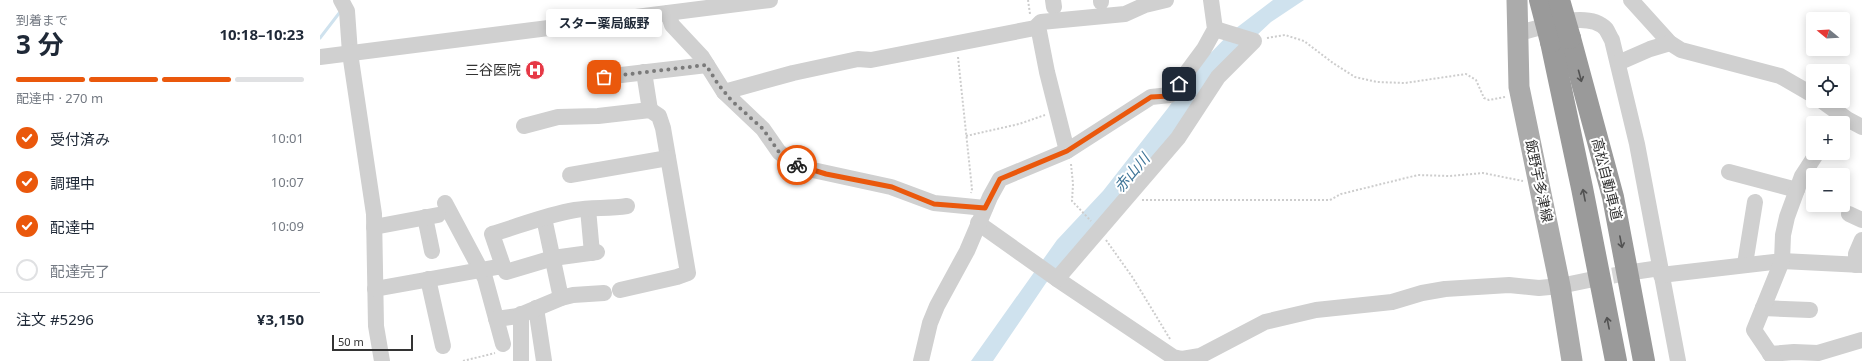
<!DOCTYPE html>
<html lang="ja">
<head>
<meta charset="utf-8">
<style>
  body { margin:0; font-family:"Noto Sans","Noto Sans JP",sans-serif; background:#f6f6f7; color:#1f2937; height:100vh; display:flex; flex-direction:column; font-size:15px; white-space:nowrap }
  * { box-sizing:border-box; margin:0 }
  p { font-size:13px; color:#747a83 }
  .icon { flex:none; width:22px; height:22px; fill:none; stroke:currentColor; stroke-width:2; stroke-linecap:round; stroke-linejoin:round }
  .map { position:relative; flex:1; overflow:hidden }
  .side { display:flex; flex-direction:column; background:#fff; width:320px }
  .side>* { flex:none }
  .needle { width:26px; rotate:288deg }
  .buttons { position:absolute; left:1486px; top:12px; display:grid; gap:8px }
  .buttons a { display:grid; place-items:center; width:44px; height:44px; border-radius:4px; background:#fff; box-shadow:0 2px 10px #0003; font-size:20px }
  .scale { position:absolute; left:12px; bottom:10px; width:81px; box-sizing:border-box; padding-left:4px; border:2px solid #333; border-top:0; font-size:11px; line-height:14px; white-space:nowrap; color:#333; -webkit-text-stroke:3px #fff; paint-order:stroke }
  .pin { position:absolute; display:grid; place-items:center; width:34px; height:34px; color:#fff; margin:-17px; border-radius:8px; box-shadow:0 2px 6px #0006 }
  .courier { position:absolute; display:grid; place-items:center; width:40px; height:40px; margin:-20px; border:3px solid #ea580c; border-radius:50%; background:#fff; color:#222; box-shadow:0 1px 5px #0007 }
  .bubble { position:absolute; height:28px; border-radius:4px; background:#fff; box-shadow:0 2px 10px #0003; font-size:13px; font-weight:700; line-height:28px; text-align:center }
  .summary em { font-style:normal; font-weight:700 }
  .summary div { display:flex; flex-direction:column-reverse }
  .summary { display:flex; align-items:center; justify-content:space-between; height:68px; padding:0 16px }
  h1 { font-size:26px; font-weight:700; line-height:30px }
  .bar { display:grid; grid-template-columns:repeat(4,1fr); gap:6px 4px; align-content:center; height:48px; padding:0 16px }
  .bar i { height:5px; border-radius:3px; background:#e0e1e3 }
  .bar .current { background:#ea580c }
  .bar p { grid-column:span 4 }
  .line { display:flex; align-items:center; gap:10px; padding:0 16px; border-top:1px solid #e0e1e3 }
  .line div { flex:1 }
  ol { padding:0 16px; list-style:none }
  li { display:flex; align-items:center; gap:12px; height:44px }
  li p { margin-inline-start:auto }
  li .icon { padding:4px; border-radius:50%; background:#ea580c; color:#fff; stroke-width:4 }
  li:last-child { color:#747a83 }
  li i { width:22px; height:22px; border:2px solid #e0e1e3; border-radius:50% }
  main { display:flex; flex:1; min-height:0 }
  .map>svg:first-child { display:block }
</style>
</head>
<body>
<main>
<section class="side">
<div class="summary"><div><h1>3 分</h1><p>到着まで</p></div><em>10:18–10:23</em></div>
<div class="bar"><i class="current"></i><i class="current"></i><i class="current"></i><i></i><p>配達中 · 270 m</p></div>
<ol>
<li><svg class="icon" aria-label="check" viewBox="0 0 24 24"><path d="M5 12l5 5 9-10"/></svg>受付済み<p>10:01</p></li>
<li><svg class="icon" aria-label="check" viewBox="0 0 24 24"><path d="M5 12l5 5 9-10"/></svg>調理中<p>10:07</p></li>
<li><svg class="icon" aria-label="check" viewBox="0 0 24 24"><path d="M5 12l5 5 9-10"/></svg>配達中<p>10:09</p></li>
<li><i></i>配達完了</li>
</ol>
<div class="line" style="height:52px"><div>注文 #5296</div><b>¥3,150</b></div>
</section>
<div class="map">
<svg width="1542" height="361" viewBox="0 0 1542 361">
  <rect width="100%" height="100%" fill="#fff"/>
  <polygon fill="#cfe2ee" points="953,0 984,0 951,22 905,65 864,122 726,283 673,361 651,361 737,240 783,191 848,108 877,67 911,32"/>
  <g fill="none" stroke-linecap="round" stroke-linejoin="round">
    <polyline stroke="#cfe2ee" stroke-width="3" points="0,38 20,12"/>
    <polyline stroke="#d6d6d6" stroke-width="16" stroke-dasharray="16 8" stroke-linecap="butt" points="1269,280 1313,272"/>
    <g stroke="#cdcdcd" stroke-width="2" stroke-dasharray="2 2" stroke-linecap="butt">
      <polyline points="708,0 710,14"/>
      <polyline points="947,38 965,35 984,41 1013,63 1035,77 1057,82 1085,83 1146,74 1156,80 1164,98 1169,100 1185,97"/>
      <polyline points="638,57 652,189 651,193"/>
      <polyline points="646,136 699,124 725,115"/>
      <polyline points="751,164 753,184 752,201 771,221"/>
      <polyline points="822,200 1010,200 1021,194 1098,175 1130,176 1163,173 1203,181"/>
      <polyline points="786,240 813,278 850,339"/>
      <polyline points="143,361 175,353"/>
    </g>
    <g stroke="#d0d0d0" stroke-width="16">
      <polyline points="21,0 27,11 30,53 54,214 56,326 62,361"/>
      <polyline points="733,0 734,7"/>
      <polyline points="781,0 781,2"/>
      <polyline points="1311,0 1350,43 1361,50 1460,76 1493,95"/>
      <polyline points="348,13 352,25 382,57 404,92 443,129 459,152 479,167 571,187 614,203 665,208"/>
      <polyline points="718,26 727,72 747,151"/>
      <path d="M1199 33C1222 28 1267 9 1286 29 1288 32 1290 37 1292 40L1317 144 1358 361"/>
      <polyline points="0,57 450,0"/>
      <polyline points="1298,63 1330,49 1350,43"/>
      <polyline points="324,72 330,110"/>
      <polyline points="284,77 387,65"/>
      <polyline points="404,92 473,73 538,59 551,60 715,28 721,22 805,14 825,5 846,0"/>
      <polyline points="1502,101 1527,119 1542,127"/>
      <polyline points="204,126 238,117 278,116 330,110 339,116 343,128 368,273 357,277 300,290"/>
      <polyline points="1409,172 1477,190"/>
      <polyline points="250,175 348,158"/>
      <polyline points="125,203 165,278 183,344"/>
      <polyline points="268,209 272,253"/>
      <polyline points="1529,214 1542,220"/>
      <polyline points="105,217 112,251"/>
      <polyline points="224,218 241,298"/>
      <polyline points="658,223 737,279 853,357 862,359 880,356 945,322 996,310 1072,302 1102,293 1125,289 1189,285 1219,288 1240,286 1269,280"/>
      <polyline points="54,227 118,215"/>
      <polyline points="1425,264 1435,202"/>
      <polyline points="1536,265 1536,254 1542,240"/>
      <path d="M183 266 172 234C199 226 226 215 255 210 272 207 289 209 307 206"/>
      <polyline points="1313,272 1340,268"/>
      <polyline points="1341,275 1462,261 1542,265"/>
      <polyline points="108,279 123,346"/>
      <polyline points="737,279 858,138 898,77 934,41 895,29"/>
      <polyline points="55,289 183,266 186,272 233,258 277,252"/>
      <polyline points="216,308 224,361"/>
      <polyline points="1443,308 1490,310"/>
      <polyline points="176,319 198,316 241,298 253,295 284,293"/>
      <polyline points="1450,354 1474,352 1498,353 1542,340"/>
      <polyline points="201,361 201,314"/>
      <polyline points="601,361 610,323 617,306 647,251 670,197 680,179 747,151 831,97 850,95 884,49 895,29 891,0"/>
      <polyline points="1455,361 1434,330 1462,261 1463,235 1467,217 1482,176 1497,153"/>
    </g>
    <polyline stroke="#ababab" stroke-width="21" points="1197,0 1199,87 1240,286 1252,361"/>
    <g stroke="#9a9a9a" stroke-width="22">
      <polyline points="1250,38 1293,197 1324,361"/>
      <polyline points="1231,42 1262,188 1296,361"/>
    </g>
    <g stroke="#9a9a9a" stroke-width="22">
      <polyline points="1220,0 1231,42"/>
      <polyline points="1239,0 1250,38"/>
    </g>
  </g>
  <defs><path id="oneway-shaft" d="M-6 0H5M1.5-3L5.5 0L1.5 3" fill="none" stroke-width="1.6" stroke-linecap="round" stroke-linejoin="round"/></defs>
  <g stroke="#525252">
    <use href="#oneway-shaft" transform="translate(1260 76) rotate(75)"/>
    <use href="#oneway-shaft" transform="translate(1264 195) rotate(-101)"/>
    <use href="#oneway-shaft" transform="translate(1301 242) rotate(79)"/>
    <use href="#oneway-shaft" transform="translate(1288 323) rotate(-101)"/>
  </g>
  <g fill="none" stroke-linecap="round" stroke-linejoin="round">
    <polyline stroke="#7a7a7a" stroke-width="4" stroke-dasharray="0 7.2" points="284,77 386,65 398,84 411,100 443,129 459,152 477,165"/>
    <polyline stroke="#ea580c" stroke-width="5" points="477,165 506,174 572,187 614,204 665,208 680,179 747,151 831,97 850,96 859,84"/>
  </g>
  <defs>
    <symbol id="hospital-disc" viewBox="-11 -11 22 22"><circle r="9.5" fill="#e63946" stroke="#fff"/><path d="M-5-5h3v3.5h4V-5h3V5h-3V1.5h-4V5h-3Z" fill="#fff"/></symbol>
  </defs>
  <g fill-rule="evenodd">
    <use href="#hospital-disc" x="204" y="59" width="22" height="22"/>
  </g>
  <g text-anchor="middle" stroke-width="4" stroke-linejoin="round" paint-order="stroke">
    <g font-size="14" fill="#333" stroke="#fff" text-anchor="end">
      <text x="201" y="75">三谷医院</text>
    </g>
    <g font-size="14" fill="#333" stroke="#fff">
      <text transform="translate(1287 179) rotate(76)" y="5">高松自動車道</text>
      <text transform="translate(1219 181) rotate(78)" y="5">飯野宇多津線</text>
    </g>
    <g font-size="15" font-style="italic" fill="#3f7597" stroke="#fff">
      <text transform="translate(812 173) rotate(-50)" y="5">赤山川</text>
    </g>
  </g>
</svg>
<div class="buttons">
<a><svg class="needle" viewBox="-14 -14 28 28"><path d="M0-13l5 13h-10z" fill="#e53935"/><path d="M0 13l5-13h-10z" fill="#747a83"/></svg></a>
<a><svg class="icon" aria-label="locate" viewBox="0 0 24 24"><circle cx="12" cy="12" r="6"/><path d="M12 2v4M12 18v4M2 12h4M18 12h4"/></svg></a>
<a>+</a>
<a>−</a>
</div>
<div class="scale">50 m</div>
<div class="pin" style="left:284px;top:77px;background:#ea580c"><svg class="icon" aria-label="bag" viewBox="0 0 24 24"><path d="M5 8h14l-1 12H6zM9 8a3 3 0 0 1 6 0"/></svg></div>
<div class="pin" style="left:859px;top:84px;background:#1f2937"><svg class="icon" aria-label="home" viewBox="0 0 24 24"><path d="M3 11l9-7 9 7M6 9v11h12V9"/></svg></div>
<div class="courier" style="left:477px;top:165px"><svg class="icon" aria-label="bike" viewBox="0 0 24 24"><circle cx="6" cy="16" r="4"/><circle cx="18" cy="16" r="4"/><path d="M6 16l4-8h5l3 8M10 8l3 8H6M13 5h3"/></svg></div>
<div class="bubble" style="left:226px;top:9px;width:116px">スター薬局飯野</div>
</div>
</main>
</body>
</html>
